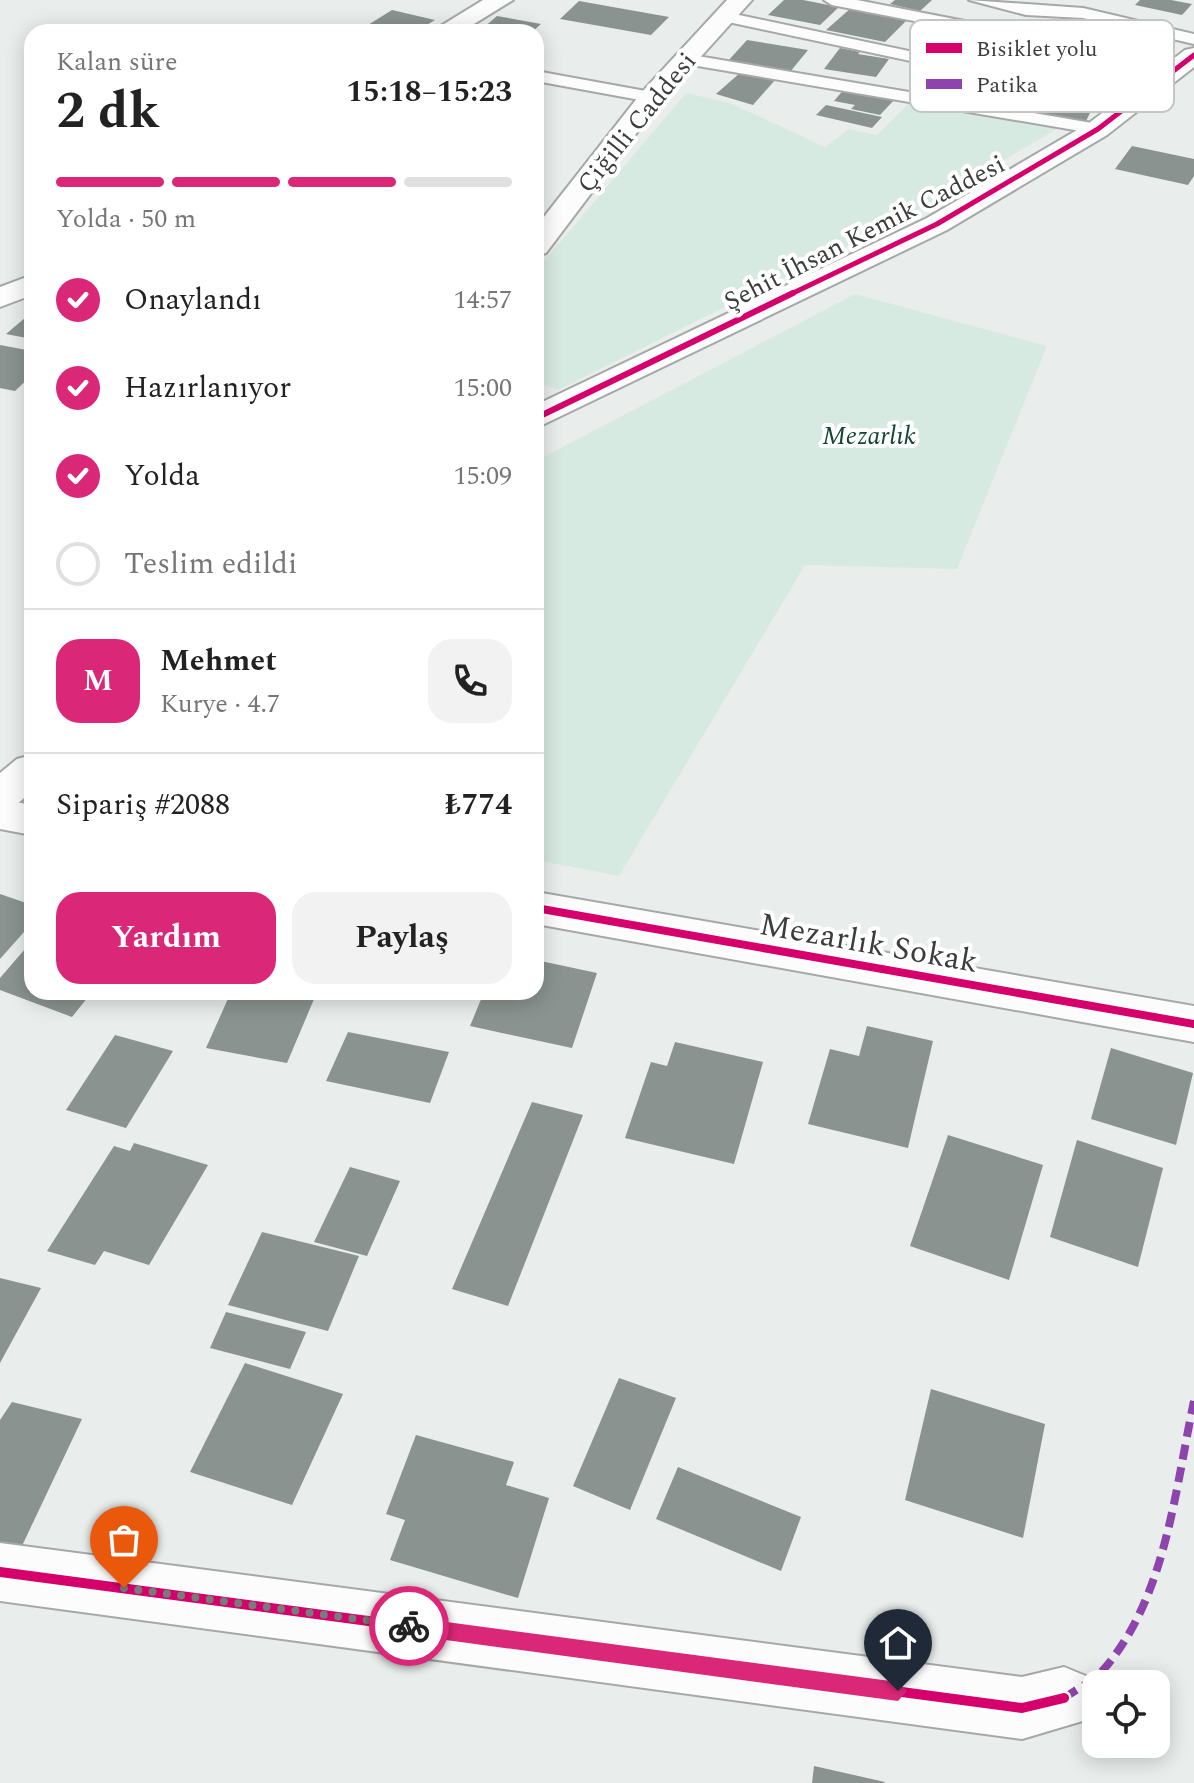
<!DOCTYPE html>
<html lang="tr">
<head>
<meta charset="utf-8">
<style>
  body { margin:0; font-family:Spectral,serif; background:#f2f2f2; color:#222; height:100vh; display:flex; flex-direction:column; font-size:30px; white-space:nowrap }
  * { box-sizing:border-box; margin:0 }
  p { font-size:26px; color:#767676 }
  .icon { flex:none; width:44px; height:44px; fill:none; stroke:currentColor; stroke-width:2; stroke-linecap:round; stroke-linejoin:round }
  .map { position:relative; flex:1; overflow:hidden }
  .details { position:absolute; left:24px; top:24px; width:520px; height:976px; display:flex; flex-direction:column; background:#fff; border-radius:24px; box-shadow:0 4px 20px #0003 }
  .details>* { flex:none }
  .tools { position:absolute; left:1082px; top:1670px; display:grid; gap:16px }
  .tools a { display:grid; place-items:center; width:88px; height:88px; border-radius:16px; background:#fff; box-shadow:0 4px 20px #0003; font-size:40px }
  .pin { position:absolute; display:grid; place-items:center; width:68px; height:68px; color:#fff; margin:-82px -34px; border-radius:50% 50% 50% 0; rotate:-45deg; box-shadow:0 0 8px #0007 }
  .pin .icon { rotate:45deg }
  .courier { position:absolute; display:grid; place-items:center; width:80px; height:80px; margin:-40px; border:6px solid #db2777; border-radius:50%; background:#fff; color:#222; box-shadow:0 2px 10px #0007 }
  .headline em { font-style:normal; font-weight:700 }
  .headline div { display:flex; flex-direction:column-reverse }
  .headline { display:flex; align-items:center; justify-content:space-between; height:136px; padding:0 32px }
  h1 { font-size:52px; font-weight:700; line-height:60px }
  .bar { display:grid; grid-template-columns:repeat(4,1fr); gap:12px 8px; align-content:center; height:96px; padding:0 32px }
  .bar i { height:10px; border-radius:6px; background:#e0e0e0 }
  .bar .active { background:#db2777 }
  .bar p { grid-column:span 4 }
  .line { display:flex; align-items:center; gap:20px; padding:0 32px; border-top:2px solid #e0e0e0 }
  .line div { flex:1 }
  .round { display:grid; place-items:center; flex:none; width:84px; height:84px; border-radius:24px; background:#f2f2f2 }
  ol { padding:0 32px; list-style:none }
  li { display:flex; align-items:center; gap:24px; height:88px }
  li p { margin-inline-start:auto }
  li .icon { padding:8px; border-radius:50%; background:#db2777; color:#fff; stroke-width:4 }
  li:last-child { color:#767676 }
  li i { width:44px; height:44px; border:4px solid #e0e0e0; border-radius:50% }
  .cta { display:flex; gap:16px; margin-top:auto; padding:16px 32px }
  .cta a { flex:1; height:92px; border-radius:24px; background:#db2777; color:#fff; font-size:32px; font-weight:700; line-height:92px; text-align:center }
  .cta a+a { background:#f2f2f2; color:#222 }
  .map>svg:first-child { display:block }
</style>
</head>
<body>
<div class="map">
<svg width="1194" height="1783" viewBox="0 0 1194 1783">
  <rect width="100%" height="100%" fill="#e9edeb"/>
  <g fill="#d7eae1">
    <polygon points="686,93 730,103 825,147 849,129 877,135 909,103 1060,127 912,214 558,390 536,381 536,271"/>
    <polygon points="855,294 1047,346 957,569 805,565 619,876 536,860 536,461"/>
  </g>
  <g fill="#8a938f">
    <polygon points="784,0 803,0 839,7 820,25 768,15"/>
    <polygon points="895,0 932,0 920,11 890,4"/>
    <polygon points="1140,0 1171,0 1192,4 1182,15 1135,5"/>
    <polygon points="579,1 669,17 651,35 560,19"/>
    <polygon points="851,8 908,19 885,42 826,30"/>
    <polygon points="392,10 435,20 415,32 368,25"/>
    <polygon points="497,16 541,24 532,32 482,29"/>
    <polygon points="747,40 808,50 790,72 728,61"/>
    <polygon points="840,48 860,52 858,54 889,59 876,77 824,69"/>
    <polygon points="741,72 776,79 753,105 716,94"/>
    <polygon points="845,88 895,99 880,115 851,109 855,105 834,101"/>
    <polygon points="1032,91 1096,101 1086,121 1021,110"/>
    <polygon points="826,105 882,117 872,128 816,115"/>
    <polygon points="1132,146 1194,159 1194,176 1188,185 1115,169"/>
    <polygon points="32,312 32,339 6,334"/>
    <polygon points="0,345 32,351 32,375 15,391 0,388"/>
    <polygon points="0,894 32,905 32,923 0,959"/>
    <polygon points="32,941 32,992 92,992 72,1017 0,990 0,978"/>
    <polygon points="536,960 597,973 572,1048 470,1026 484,992 536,992"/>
    <polygon points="231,992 317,992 287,1063 206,1048"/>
    <polygon points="867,1026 933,1041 908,1148 808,1124 830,1049 859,1056"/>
    <polygon points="348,1032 449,1052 430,1103 326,1081"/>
    <polygon points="115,1035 173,1051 126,1128 66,1110"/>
    <polygon points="675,1042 763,1062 734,1164 625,1138 651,1062 667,1066"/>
    <polygon points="1111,1048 1193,1073 1176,1145 1091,1119"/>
    <polygon points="532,1102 583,1115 508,1306 452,1289"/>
    <polygon points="948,1135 1043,1165 1009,1280 910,1246"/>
    <polygon points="1077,1140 1163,1168 1138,1267 1050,1237"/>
    <polygon points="134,1143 208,1165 149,1265 104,1251 95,1265 47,1251 114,1146 130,1151"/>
    <polygon points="350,1167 400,1181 367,1256 314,1242"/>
    <polygon points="262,1232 359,1256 328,1331 228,1305"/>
    <polygon points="0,1278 41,1288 0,1363"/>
    <polygon points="226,1312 306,1332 290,1369 210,1348"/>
    <polygon points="245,1363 343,1394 292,1505 190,1472"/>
    <polygon points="619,1378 676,1398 630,1510 573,1486"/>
    <polygon points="931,1389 1045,1424 1023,1538 905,1500"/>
    <polygon points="12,1402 82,1419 21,1548 0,1543 0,1420"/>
    <polygon points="416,1435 514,1462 506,1485 549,1498 518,1598 390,1560 405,1520 386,1514"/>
    <polygon points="678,1467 801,1517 781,1571 656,1519"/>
    <polygon points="814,1766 885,1782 884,1783 812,1783"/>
  </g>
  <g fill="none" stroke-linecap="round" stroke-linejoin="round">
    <defs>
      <g id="service">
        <polygon points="824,0 857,0 1175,62 1184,67 1175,72 832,5"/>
        <polygon points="969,0 1083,8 1194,34 1194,44 1083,18 1026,15"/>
        <polygon points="725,12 1130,98 1139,103 1130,108 719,20 719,14"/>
        <polygon points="686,54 1098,124 1107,129 1098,134 680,63 677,59"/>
        <polygon points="536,71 651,92 660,97 651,102 536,81"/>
      </g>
      <g id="minor">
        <polygon points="483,0 513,0 461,32 431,32"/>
        <polygon points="32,275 32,295 0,307 0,287"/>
        <polygon points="0,799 32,805 32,835 0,829"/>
        <polygon points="536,892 1194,1006 1194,1042 536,924"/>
        <polygon points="0,1543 1022,1677 1064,1667 1086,1676 1095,1698 1086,1720 1022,1739 0,1601"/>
      </g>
      <polygon id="tertiary" points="1194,48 1194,67 1107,135 947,230 536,428 536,405 927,218 1089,123 1185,50"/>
      <g id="secondary">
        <polygon points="727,0 752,0 660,102 546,253 536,256 536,227 642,92"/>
        <polygon points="32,755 32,791 15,806 0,811 0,773 17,759"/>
      </g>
    </defs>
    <use href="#service" stroke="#a5a8a7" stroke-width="4"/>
    <use href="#minor" stroke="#a5a8a7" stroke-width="4"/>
    <use href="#tertiary" stroke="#a5a8a7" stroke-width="4"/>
    <use href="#secondary" stroke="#a5a8a7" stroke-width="4"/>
    <use href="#service" fill="#fcfcfc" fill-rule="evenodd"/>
    <use href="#minor" fill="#fcfcfc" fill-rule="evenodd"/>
    <use href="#tertiary" fill="#fcfcfc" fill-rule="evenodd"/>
    <use href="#secondary" fill="#fcfcfc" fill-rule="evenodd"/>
    <path stroke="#8e44ad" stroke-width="8" stroke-dasharray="15 8" stroke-linecap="butt" d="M1064 1698C1077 1689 1093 1681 1104 1669 1166 1597 1175 1490 1194 1401"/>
    <defs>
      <polyline id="cycleway-far3" points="789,295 937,224 1098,129 1194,55"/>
      <polyline id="cycleway-far2" points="536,418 793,293"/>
      <polyline id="cycleway-far1" points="536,908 1194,1024"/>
      <polyline id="cycleway" points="0,1572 1022,1708 1064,1698"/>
    </defs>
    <use href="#cycleway-far3" stroke="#fff" stroke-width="8"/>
    <use href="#cycleway-far2" stroke="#fff" stroke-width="10"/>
    <use href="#cycleway-far1" stroke="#fff" stroke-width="13"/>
    <use href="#cycleway" stroke="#fff" stroke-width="15"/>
    <use href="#cycleway-far3" stroke="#d6006c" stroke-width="5"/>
    <use href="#cycleway-far2" stroke="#d6006c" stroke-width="6"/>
    <use href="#cycleway-far1" stroke="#d6006c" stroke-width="8"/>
    <use href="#cycleway" stroke="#d6006c" stroke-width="10"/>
  </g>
  <polygon fill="#db2777" points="409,1617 898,1682 907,1691 898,1701 409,1635 400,1626"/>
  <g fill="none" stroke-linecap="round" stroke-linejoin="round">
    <polyline stroke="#787b79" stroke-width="8" stroke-dasharray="0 14.4" points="124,1588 409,1626"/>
  </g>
  <g text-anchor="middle" stroke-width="8" stroke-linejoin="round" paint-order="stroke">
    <g font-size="26" fill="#3b3e3c" stroke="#fff">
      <text transform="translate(636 122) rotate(-51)" y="9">Çiğilli Caddesi</text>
      <text transform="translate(864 232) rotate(-27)" y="9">Şehit İhsan Kemik Caddesi</text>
    </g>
    <g font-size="26" font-style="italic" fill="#154533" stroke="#fff">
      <text x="869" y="444">Mezarlık</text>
    </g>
    <g font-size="32" fill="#3b3e3c" stroke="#fff">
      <text transform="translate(869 942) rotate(10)" y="11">Mezarlık Sokak</text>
    </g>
  </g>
  <rect x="910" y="20" width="264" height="92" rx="12" fill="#fff" stroke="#c4c5c4" stroke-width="2"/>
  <rect x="926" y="43" width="36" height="10" fill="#d6006c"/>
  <rect x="926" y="79" width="36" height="10" fill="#8e44ad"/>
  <g font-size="22" fill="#3b3e3c">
    <text x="976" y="56">Bisiklet yolu</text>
    <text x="976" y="92">Patika</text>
  </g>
</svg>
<div class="tools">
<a><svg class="icon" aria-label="locate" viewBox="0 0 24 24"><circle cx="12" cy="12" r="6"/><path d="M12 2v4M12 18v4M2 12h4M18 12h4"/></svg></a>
</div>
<div class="pin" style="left:124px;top:1588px;background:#ea580c"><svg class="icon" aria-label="bag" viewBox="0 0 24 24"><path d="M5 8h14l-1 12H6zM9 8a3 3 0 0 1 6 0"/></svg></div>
<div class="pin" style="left:898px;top:1691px;background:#1f2937"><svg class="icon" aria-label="home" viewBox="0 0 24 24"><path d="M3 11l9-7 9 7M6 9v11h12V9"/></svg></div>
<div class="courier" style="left:409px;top:1626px"><svg class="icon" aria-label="bike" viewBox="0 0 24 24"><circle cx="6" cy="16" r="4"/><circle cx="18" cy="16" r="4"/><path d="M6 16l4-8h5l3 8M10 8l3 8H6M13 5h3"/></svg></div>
<section class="details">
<div class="headline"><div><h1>2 dk</h1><p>Kalan süre</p></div><em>15:18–15:23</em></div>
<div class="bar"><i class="active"></i><i class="active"></i><i class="active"></i><i></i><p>Yolda · 50 m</p></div>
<ol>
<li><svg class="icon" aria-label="check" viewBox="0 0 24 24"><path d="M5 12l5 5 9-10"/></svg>Onaylandı<p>14:57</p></li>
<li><svg class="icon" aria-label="check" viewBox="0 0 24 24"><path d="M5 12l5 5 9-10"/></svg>Hazırlanıyor<p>15:00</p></li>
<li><svg class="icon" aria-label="check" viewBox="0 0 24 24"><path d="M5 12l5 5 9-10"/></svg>Yolda<p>15:09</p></li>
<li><i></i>Teslim edildi</li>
</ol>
<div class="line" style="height:144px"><b class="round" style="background:#db2777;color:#fff">M</b><div><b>Mehmet</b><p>Kurye · 4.7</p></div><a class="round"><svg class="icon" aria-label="phone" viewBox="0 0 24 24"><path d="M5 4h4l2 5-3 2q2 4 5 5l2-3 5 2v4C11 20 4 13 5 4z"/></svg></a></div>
<div class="line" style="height:104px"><div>Sipariş #2088</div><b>₺774</b></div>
<div class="cta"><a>Yardım</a><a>Paylaş</a></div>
</section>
</div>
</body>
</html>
